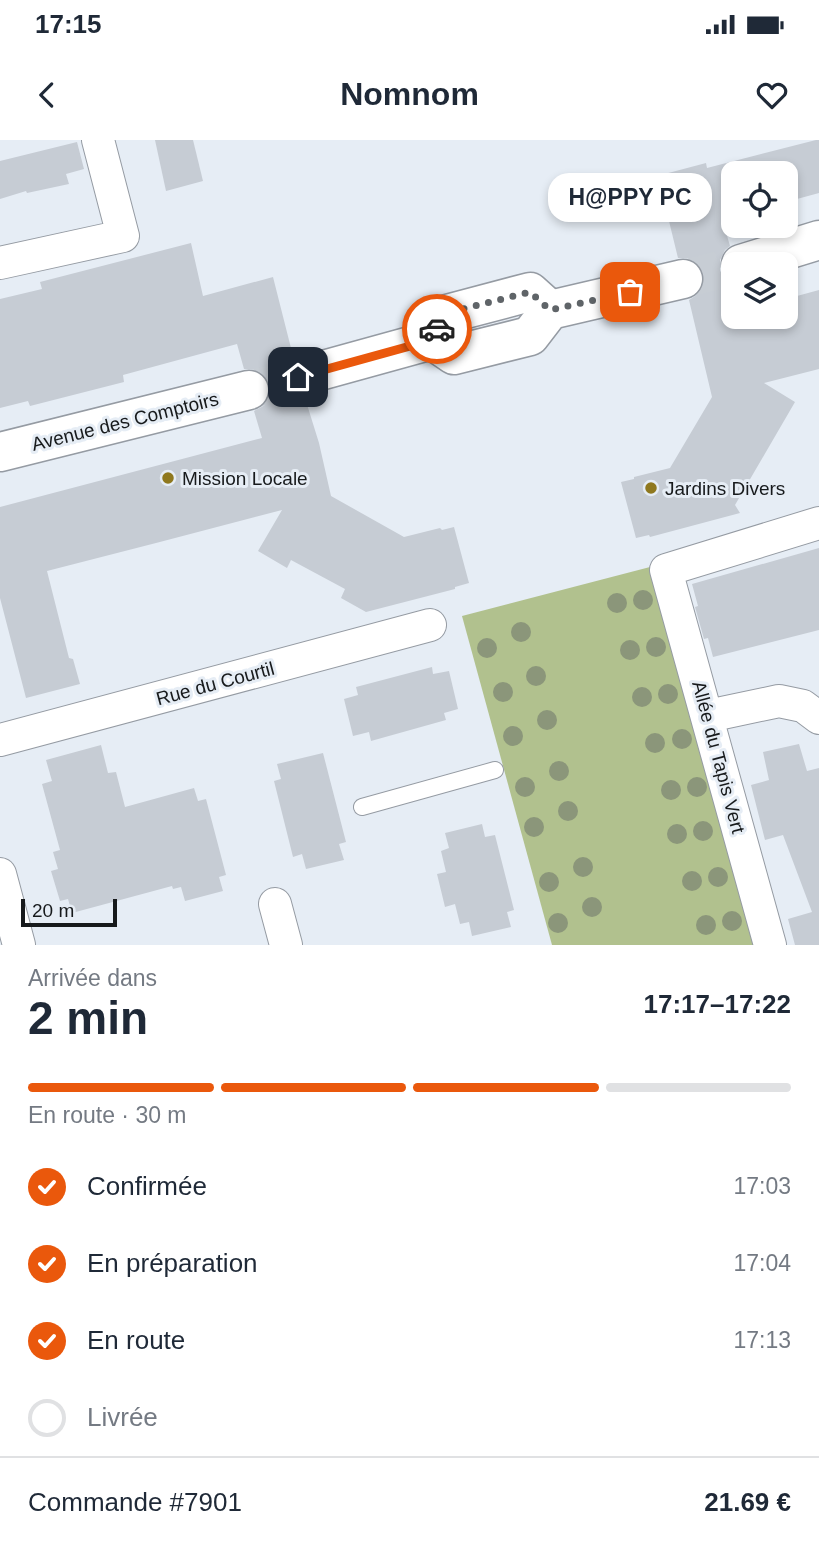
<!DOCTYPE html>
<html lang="fr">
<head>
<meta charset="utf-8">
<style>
  body { margin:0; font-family:Arial,sans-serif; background:#f2f2f3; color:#1f2937; height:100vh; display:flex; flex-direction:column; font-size:26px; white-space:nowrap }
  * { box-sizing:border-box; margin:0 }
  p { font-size:23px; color:#747a83 }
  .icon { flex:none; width:38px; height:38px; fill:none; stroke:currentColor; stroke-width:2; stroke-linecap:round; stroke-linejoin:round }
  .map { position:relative; height:805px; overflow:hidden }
  .panel { display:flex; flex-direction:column; background:#fff; flex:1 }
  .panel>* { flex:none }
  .buttons { position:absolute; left:721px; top:21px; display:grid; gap:14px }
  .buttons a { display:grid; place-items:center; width:77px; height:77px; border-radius:14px; background:#fff; box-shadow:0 4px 10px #0003; font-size:35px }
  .scale { position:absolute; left:21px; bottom:18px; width:96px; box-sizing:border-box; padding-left:7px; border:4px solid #171a1c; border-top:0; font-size:19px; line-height:24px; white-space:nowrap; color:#171a1c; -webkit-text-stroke:5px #e6edf5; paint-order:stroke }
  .pin { position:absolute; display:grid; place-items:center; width:60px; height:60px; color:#fff; margin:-30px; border-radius:14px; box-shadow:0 4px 10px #0006 }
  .courier { position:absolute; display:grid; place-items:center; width:70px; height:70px; margin:-35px; border:5px solid #ea580c; border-radius:50%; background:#fff; color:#222; box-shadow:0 2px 9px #0007 }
  .bubble { position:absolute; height:49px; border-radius:21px; background:#fff; box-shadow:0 4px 10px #0003; font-size:23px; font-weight:600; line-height:49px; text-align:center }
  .head em { font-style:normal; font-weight:600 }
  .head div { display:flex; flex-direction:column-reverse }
  .head { display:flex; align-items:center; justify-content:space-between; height:119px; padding:0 28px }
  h1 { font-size:46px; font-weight:600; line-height:52px }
  .bar { display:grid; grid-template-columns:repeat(4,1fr); gap:10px 7px; align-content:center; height:84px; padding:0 28px }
  .bar i { height:9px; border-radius:5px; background:#e0e1e3 }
  .bar .current { background:#ea580c }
  .bar p { grid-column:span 4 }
  .line { display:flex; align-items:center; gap:18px; padding:0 28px; border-top:2px solid #e0e1e3 }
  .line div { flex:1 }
  ol { padding:0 28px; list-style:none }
  li { display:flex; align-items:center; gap:21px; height:77px }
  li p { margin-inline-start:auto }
  li .icon { padding:7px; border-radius:50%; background:#ea580c; color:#fff; stroke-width:4 }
  li:last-child { color:#747a83 }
  li i { width:38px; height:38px; border:4px solid #e0e1e3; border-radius:50% }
  .status { display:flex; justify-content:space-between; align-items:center; height:49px; padding:0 35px; background:#fff; direction:ltr }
  .status svg { height:19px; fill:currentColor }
  header { display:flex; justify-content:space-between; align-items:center; height:91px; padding:0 28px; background:#fff; font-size:32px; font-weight:600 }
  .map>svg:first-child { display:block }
</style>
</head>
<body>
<div class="status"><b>17:15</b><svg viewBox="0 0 49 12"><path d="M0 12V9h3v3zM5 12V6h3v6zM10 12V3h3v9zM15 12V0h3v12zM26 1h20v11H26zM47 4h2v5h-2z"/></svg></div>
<header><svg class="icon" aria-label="back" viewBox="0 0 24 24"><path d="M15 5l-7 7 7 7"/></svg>Nomnom<svg class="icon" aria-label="heart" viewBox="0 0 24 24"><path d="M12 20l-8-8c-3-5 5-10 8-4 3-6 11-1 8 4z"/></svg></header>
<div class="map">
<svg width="819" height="805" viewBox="0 0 819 805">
  <rect width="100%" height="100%" fill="#e6edf5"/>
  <polygon fill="#b1c18e" points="650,427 755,805 552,805 462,476"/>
  <g fill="#c6ccd4">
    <polygon points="155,0 193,0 203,41 166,51"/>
    <polygon points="816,0 819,0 819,53 786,62 786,33 733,33 733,75 722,78 730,106 725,110 720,120 720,131 726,139 733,144 733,177 786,177 786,159 819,150 819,229 764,243 795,262 735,365 740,373 650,397 649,395 636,398 621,342 634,339 634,337 670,328 712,257 689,160 698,154 704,146 704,133 699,125 690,118 678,118 668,77 664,78 657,52 661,51 657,36 706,23 707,28"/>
    <polygon points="77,2 84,29 66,34 69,44 27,53 26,51 0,59 0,21"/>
    <polygon points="191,103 203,156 273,137 293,216 282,222 277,231 277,242 282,252 292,258 305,258 319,303 331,356 404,397 440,388 442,390 454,387 469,443 455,447 455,449 366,472 341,458 345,449 291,420 287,428 258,411 282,370 156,403 47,431 69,518 73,519 80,544 26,558 0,458 0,367 262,298 254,271 265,265 270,255 270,245 264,234 254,229 244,229 237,204 123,235 124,242 30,266 28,261 0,268 0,159 42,149 40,142"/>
    <polygon points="819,408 819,490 713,517 708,498 704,499 695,467 698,466 692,444"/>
    <polygon points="432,527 433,534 449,531 458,569 444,573 446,580 371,601 369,592 353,596 344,559 358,555 356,547"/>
    <polygon points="799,604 807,631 819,628 819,805 795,805 788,779 812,772 783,695 765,700 751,645 769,640 763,612"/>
    <polygon points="101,605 108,633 116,632 125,667 194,648 198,661 206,659 226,735 219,737 223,751 185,761 181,747 173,749 172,746 72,773 68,759 60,761 51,731 58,729 53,712 60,710 42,644 52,641 46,620"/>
    <polygon points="323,613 346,702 339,704 344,720 306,729 302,714 293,717 274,641 281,639 277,624"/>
    <polygon points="482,684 485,697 495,695 514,770 507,772 511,787 472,796 469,782 460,784 455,764 445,767 437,734 446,732 441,711 449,708 445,693"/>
  </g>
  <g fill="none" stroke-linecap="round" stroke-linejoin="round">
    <g stroke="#c7cdd4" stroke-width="38" stroke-dasharray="38 19" stroke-linecap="butt">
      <polyline points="683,139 733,127"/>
      <polyline points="249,250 298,237"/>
    </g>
    <defs>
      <polyline id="service" points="362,667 495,630"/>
      <g id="minor">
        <polyline points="0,123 123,96 98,0"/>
        <polyline points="708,576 779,561 803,566 819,578"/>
        <polyline points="0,600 430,485"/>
        <polyline points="0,734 19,805"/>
        <polyline points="275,764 286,805"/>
        <polyline points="770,805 666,430 819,383"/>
      </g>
      <g id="tertiary">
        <polyline points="741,124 819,100"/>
        <polyline points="432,200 454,215 530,196 550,170 683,139"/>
        <polyline points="432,200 443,175 530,152 550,170"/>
        <polyline points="298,237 432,200"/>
        <polyline points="0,312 249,250"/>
      </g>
    </defs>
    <use href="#service" stroke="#959ba3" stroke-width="18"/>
    <use href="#minor" stroke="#959ba3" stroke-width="34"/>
    <use href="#tertiary" stroke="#959ba3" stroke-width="41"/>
    <use href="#service" stroke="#fff" stroke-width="16"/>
    <use href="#minor" stroke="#fff" stroke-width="32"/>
    <use href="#tertiary" stroke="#fff" stroke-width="38"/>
  </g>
  <g fill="#8b967a">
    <circle cx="643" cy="460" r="10"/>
    <circle cx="617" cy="463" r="10"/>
    <circle cx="521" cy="492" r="10"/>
    <circle cx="656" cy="507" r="10"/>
    <circle cx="487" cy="508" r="10"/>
    <circle cx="630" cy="510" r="10"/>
    <circle cx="536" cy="536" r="10"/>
    <circle cx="503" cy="552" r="10"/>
    <circle cx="668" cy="554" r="10"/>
    <circle cx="642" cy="557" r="10"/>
    <circle cx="547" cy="580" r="10"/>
    <circle cx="513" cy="596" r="10"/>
    <circle cx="682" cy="599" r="10"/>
    <circle cx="655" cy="603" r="10"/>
    <circle cx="559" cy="631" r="10"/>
    <circle cx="525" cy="647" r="10"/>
    <circle cx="697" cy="647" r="10"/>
    <circle cx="671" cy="650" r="10"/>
    <circle cx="568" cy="671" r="10"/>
    <circle cx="534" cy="687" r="10"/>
    <circle cx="703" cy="691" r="10"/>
    <circle cx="677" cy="694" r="10"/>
    <circle cx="583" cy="727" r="10"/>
    <circle cx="718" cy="737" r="10"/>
    <circle cx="692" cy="741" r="10"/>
    <circle cx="549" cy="742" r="10"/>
    <circle cx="592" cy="767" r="10"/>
    <circle cx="732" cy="781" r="10"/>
    <circle cx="558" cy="783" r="10"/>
    <circle cx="706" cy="785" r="10"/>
  </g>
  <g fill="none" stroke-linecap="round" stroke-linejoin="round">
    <polyline stroke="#5f6468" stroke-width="7" stroke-dasharray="0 12.6" points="437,189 443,174 530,152 550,170 630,152"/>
    <polyline stroke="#ea580c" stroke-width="9" points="298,237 432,200 437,189"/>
  </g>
  <g fill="#8f781e" stroke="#e6edf5" stroke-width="2.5">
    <circle cx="168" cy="338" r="7"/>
    <circle cx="651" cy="348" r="7"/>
  </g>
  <g text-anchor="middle" stroke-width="6" stroke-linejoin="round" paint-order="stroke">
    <g font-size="19" fill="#171a1c" stroke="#e6edf5">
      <text transform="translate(125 281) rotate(-14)" y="7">Avenue des Comptoirs</text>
      <text transform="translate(215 543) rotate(-15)" y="7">Rue du Courtil</text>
      <text transform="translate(719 617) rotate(75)" y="7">Allée du Tapis Vert</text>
    </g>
    <g font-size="19" fill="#171a1c" stroke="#e6edf5" text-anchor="start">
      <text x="182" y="345">Mission Locale</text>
      <text x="665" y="355">Jardins Divers</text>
    </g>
  </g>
</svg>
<div class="buttons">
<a><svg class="icon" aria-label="locate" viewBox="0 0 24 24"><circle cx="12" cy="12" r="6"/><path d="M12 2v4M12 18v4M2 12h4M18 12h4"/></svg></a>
<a><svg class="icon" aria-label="layers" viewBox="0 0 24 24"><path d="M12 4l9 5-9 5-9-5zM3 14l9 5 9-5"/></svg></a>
</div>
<div class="scale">20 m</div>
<div class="pin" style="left:630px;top:152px;background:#ea580c"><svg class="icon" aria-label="bag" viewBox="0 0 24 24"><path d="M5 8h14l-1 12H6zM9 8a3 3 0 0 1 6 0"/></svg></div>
<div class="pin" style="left:298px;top:237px;background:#1f2937"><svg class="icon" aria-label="home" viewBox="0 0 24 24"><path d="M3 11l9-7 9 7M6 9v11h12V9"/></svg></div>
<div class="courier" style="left:437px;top:189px"><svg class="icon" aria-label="car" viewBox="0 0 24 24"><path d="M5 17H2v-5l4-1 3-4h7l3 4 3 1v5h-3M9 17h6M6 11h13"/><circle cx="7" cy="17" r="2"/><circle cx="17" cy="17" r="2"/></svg></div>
<div class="bubble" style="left:548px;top:33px;width:164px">H@PPY PC</div>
</div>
<section class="panel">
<div class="head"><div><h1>2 min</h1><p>Arrivée dans</p></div><em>17:17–17:22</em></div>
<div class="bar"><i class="current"></i><i class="current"></i><i class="current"></i><i></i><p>En route · 30 m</p></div>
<ol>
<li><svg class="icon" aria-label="check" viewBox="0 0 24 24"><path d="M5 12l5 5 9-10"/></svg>Confirmée<p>17:03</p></li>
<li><svg class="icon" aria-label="check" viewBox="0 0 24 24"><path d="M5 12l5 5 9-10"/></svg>En préparation<p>17:04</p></li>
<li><svg class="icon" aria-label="check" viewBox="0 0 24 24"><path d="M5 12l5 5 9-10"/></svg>En route<p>17:13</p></li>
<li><i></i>Livrée</li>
</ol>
<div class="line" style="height:91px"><div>Commande #7901</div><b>21.69 €</b></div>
</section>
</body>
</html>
